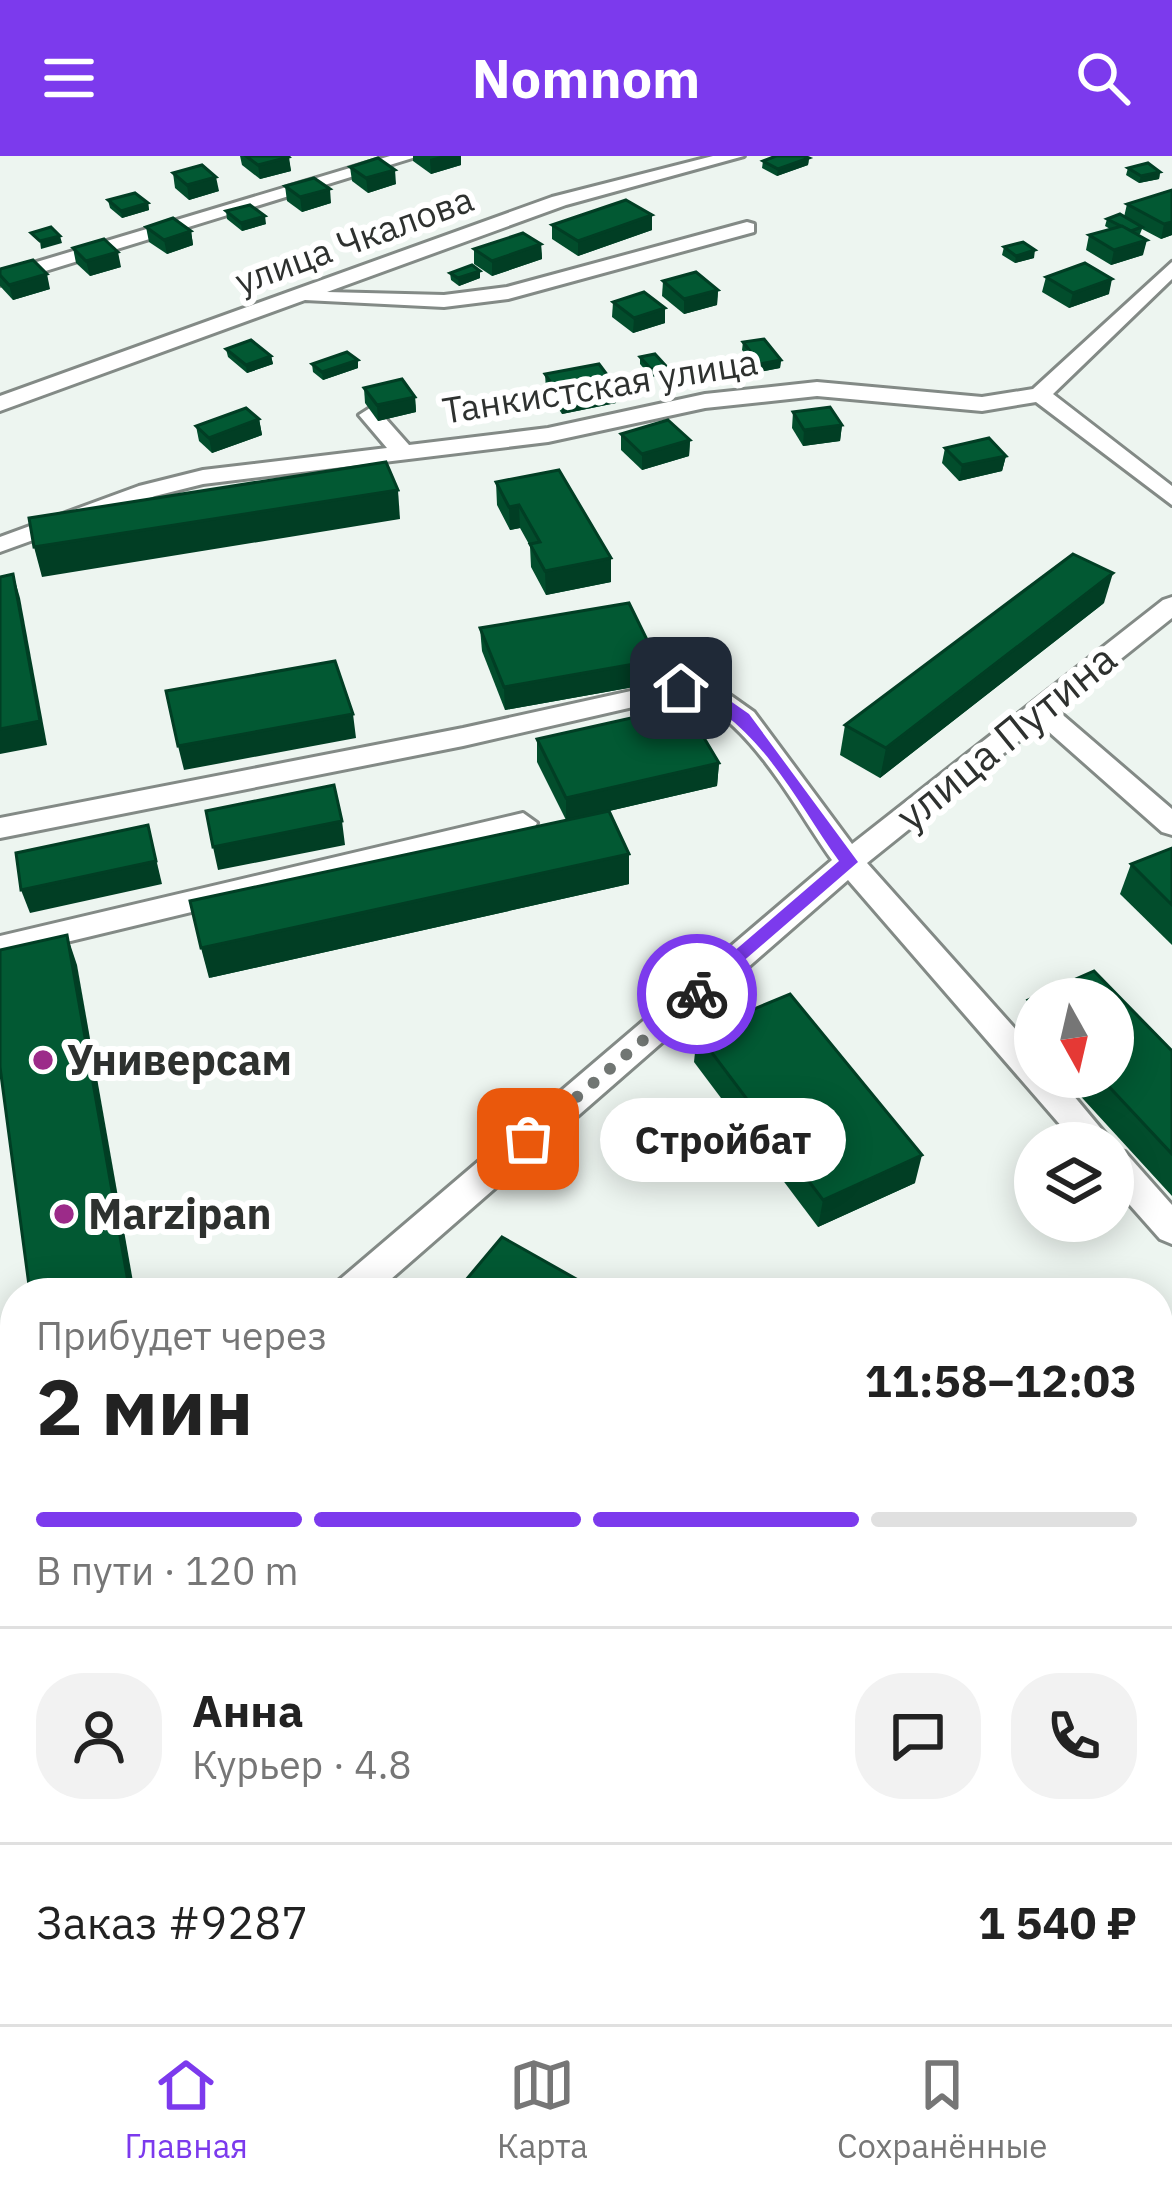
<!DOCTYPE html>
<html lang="ru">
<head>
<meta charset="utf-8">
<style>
  body { margin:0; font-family:"IBM Plex Sans",sans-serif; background:#f2f2f2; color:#222; height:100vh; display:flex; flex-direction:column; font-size:45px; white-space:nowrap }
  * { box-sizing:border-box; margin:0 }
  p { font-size:39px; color:#767676 }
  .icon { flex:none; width:66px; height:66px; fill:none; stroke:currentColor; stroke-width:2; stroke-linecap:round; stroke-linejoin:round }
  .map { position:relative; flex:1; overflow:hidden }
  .drawer { position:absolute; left:0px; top:1122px; width:1173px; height:747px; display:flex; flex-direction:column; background:#fff; border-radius:48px 48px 0 0; box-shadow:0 6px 30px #0003 }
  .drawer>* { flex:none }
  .needle { width:78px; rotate:172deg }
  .controls { position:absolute; left:1014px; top:822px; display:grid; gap:24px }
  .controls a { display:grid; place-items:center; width:120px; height:120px; border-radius:50%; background:#fff; box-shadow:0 6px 30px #0003; font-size:60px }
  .pin { position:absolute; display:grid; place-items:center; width:102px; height:102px; color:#fff; margin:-51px; border-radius:24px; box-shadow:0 6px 18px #0006 }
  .courier { position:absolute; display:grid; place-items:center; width:120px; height:120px; margin:-60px; border:9px solid #7c3aed; border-radius:50%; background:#fff; color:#222; box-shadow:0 3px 15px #0007 }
  .bubble { position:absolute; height:84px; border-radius:42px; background:#fff; box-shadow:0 6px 30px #0003; font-size:39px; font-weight:700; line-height:84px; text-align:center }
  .summary em { font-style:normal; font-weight:700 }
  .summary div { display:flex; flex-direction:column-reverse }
  .summary { display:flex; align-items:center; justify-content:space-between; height:204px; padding:0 36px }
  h1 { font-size:78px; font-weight:700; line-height:90px }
  .bar { display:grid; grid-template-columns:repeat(4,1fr); gap:18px 12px; align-content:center; height:144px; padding:0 36px }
  .bar i { height:15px; border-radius:9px; background:#e0e0e0 }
  .bar .selected { background:#7c3aed }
  .bar p { grid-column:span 4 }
  .line { display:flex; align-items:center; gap:30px; padding:0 36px; border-top:3px solid #e0e0e0 }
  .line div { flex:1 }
  .round { display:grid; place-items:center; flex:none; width:126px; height:126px; border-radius:48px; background:#f2f2f2 }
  header { display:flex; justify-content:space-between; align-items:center; height:156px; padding:0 36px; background:#7c3aed; color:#fff; font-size:54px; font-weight:700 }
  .tabs { display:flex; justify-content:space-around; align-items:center; height:168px; border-top:3px solid #e0e0e0; background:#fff; font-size:33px; color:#767676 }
  .tabs a { display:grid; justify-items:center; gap:6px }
  .tabs .selected { color:#7c3aed }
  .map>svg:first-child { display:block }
</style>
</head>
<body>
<header><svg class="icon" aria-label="menu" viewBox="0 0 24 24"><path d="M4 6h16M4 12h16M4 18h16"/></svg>Nomnom<svg class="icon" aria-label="search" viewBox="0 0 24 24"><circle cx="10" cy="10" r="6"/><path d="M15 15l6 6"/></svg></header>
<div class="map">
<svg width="1172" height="1868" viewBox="0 0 1172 1868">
  <rect width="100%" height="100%" fill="#edf5f0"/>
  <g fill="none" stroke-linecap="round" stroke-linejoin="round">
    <defs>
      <g id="minor">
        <polygon points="390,0 419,0 0,129 0,117"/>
        <polygon points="713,0 744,0 566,49 327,136 444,139 507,131 747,66 754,68 754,76 508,143 444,151 305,144 0,255 0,240 552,41"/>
        <polygon points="1172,106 1172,123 1053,238 1172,330 1172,349 1036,246 982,255 817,240 705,252 548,286 203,328 155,340 0,396 0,381 139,330 203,314 387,292 359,259 370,252 378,254 409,289 548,272 705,238 817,226 982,241 1033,233"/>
        <path d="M1172 441V462L1057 554 1172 653V679L1162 676 1040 568 867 707 1035 895V921H1058L1113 987H1076L848 724 375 1137H332L337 1126 832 704C795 653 745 553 681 540L463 590 0 682V662L463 572 681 524 720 532 754 556 852 688 1163 444Z"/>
        <polygon points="523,657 537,667 533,674 0,802 0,780"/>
        <polygon points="1113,992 1125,996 1172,1049 1172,1088 1160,1083 1113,1030"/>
        <polygon points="15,1406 15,1452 0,1459 0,1413"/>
        <polygon points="384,1854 436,1854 430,1868 378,1868"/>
        <polygon points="902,1854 965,1854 971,1868 908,1868"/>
      </g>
    </defs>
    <use href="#minor" stroke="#838a86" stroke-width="6"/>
    <use href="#minor" fill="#fff" fill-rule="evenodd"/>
  </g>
  <g fill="#024d2c">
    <polygon points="240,0 288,0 291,15 260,23 242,9"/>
    <polygon points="413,0 461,0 461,9 431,18 413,5"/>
    <polygon points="809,2 808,9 777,20 762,12 763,5"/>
    <polygon points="350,11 396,28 368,37 352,25"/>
    <polygon points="1128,12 1160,16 1159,23 1139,27 1126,19"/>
    <polygon points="173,17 219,35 189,44 175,32"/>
    <polygon points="285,30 331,47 302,56 287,45"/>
    <polygon points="1172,34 1172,79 1161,83 1142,73 1140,78 1138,79 1143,99 1111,109 1086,94 1089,79 1110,73 1105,70 1107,63 1124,61 1127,48"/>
    <polygon points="108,44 148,47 149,54 122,62 110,52"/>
    <polygon points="226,55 266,68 242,75 227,63"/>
    <polygon points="652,59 652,74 578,100 552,83 552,69"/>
    <polygon points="146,71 191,75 193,89 167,98 149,86"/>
    <polygon points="541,88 542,103 492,120 474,108 474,93"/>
    <polygon points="1004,91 1034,102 1015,107 1002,99"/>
    <polygon points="73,92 121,111 90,120 76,107"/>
    <polygon points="0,113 50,133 13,144 0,130"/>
    <polygon points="450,117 480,122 459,130 451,124"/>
    <polygon points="1046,121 1109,138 1069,152 1042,136"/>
    <polygon points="663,125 718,134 717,149 684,158 662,140"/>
    <polygon points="613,146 665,152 665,167 633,177 612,161"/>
    <polygon points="743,186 781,204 780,212 760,216 742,194"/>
    <polygon points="226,193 271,200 273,208 247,217 228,201"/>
    <polygon points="640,201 665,218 651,221 640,208"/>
    <polygon points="312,208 358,212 323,224 313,216"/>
    <polygon points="545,218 616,247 562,258 546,234"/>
    <polygon points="364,232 415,241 416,256 378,265 365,247"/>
    <polygon points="793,256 842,269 840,285 803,290 792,272"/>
    <polygon points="259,263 262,279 212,297 199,285 196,270"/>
    <polygon points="621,278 690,284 689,300 642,314 621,294"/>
    <polygon points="945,292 1006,300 1002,315 959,325 942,307"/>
    <polygon points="496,326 611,426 546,439 531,411 530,390 520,372 510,374 497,349"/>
    <polygon points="1104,447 880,622 840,599 845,569"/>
    <polygon points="480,472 657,504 656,527 505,554 482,495"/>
    <polygon points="537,583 719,607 717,630 609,655 629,698 629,728 209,822 566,664 537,606"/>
    <polygon points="1172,692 1172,789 1120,738 1131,708"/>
    <polygon points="1094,815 1172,895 1172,1040 1063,921 1113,921 1113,843 1035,843 1035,890 1019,873 1028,844"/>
    <polygon points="697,877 915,1027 818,1071 694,906"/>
    <polygon points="612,1854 825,1854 845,1868 630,1868"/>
  </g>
  <g fill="#013e24">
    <polygon points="441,0 461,0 461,9 431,18 430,3"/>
    <polygon points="289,1 291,15 260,23 258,9"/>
    <polygon points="809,2 808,9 777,20 778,13"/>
    <polygon points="395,14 396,28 368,37 366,22"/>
    <polygon points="1160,16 1159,23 1139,27 1141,20"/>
    <polygon points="216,21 219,35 189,44 187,29"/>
    <polygon points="330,33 331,47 302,56 300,41"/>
    <polygon points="148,47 149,54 122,62 121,55"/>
    <polygon points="652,59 652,74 578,100 578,85"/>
    <polygon points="265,60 266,68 242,75 241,67"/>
    <polygon points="1172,66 1172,79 1161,83 1164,68"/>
    <polygon points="191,75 193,89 167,98 164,84"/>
    <polygon points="60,80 62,87 41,93 40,85"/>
    <polygon points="1147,84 1143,99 1111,109 1114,94"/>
    <polygon points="541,88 542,103 492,120 492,105"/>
    <polygon points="1035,94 1034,102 1015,107 1016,100"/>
    <polygon points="118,96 121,111 90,120 86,105"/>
    <polygon points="480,115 480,122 459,130 458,122"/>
    <polygon points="47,118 50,133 13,144 9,129"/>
    <polygon points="1112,123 1109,138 1069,152 1073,137"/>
    <polygon points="718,134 717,149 684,158 684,143"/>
    <polygon points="665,152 665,167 633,177 634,162"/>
    <polygon points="271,200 273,208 247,217 246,209"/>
    <polygon points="358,204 358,212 323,224 322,216"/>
    <polygon points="781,204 780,212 760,216 760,208"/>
    <polygon points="666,210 665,218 651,221 651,213"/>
    <polygon points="617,232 616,247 562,258 562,242"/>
    <polygon points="415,241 416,256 378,265 377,249"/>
    <polygon points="259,263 262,279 212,297 209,282"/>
    <polygon points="842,269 840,285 803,290 804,274"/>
    <polygon points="690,284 689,300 642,314 642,298"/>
    <polygon points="1006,300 1002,315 959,325 962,309"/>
    <polygon points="398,334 400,363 42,421 34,391"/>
    <polygon points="519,349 520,372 510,374 509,351"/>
    <polygon points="611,402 611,426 546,439 545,415"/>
    <polygon points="1113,417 1104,447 880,622 886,592"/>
    <polygon points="13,418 20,442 47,589 0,598 0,573"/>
    <polygon points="657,504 656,527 505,554 504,531"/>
    <polygon points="353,558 356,582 184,614 178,590"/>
    <polygon points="719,607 717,630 566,665 566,642"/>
    <polygon points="342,665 345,689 218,714 213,691"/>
    <polygon points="148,669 162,728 30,757 21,734"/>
    <polygon points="629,698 629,728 209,822 201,792"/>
    <polygon points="67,779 77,809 135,1137 130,1137"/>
    <polygon points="922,999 915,1027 818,1071 823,1044"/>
    <polygon points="1172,1307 1172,1314 1166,1324 1158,1328 1158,1314"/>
    <polygon points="15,1321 15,1336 0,1340 0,1325"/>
    <polygon points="283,1854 309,1854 298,1868 272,1868"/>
  </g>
  <g fill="#025933" stroke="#013e24" stroke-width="3">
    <polygon points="246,0 288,0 289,1 258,9"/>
    <polygon points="776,0 804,0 809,2 778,13 763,5"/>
    <polygon points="378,2 395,14 366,22 350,11"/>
    <polygon points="1148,7 1160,16 1141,20 1128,12"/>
    <polygon points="202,9 216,21 187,29 173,17"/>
    <polygon points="314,22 330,33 300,41 285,30"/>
    <polygon points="1172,34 1172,66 1164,68 1127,48"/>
    <polygon points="135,37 148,47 121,55 108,44"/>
    <polygon points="626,44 652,59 578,85 552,69"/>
    <polygon points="250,49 265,60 241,67 226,55"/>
    <polygon points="1120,58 1142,71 1131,75 1107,63"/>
    <polygon points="173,62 191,75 164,84 146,71"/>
    <polygon points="1122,70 1147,84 1114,94 1089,79"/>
    <polygon points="51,71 60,80 40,85 31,77"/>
    <polygon points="523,77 541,88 492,105 474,93"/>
    <polygon points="104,83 118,96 86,105 73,92"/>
    <polygon points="1023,86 1035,94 1016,100 1004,91"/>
    <polygon points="33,104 47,118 9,129 0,119 0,113"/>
    <polygon points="1085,107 1112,123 1073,137 1046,121"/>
    <polygon points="472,109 480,115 458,122 450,117"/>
    <polygon points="696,116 718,134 684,143 663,125"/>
    <polygon points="644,136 665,152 634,162 613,146"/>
    <polygon points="764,183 781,204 760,208 743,186"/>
    <polygon points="251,184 271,200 246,209 226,193"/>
    <polygon points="347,196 358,204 322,216 312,208"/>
    <polygon points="655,198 666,210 651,213 640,201"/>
    <polygon points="599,208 617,232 562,242 545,218"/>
    <polygon points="402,223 415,241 377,249 364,232"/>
    <polygon points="830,251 842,269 804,274 793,256"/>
    <polygon points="246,252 259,263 209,282 196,270"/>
    <polygon points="668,264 690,284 642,298 621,278"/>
    <polygon points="989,282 1006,300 962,309 945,292"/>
    <polygon points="386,306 398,334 34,391 29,362"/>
    <polygon points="559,314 611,402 545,415 530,388 540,386 519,349 509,351 496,326"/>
    <polygon points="1073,398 1113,417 886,592 845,569"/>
    <polygon points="13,418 40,565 0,573 0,421"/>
    <polygon points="629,447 657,504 504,531 480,472"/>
    <polygon points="335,505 353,558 178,590 166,535"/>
    <polygon points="685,550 719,607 566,642 537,583"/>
    <polygon points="334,629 342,665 213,691 206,655"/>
    <polygon points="609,655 629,698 201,792 190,745"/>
    <polygon points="148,669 156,705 21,734 16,697"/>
    <polygon points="1172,692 1172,749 1131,708"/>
    <polygon points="67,779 130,1137 30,1137 0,911 0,794"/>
    <polygon points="1094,815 1172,895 1172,998 1100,921 1113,921 1113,843 1035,843 1035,852 1028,844"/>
    <polygon points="790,838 922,999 823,1044 697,877"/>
    <polygon points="502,1081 601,1137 455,1137"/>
    <polygon points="15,1248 15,1321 0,1325 0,1251"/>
    <polygon points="1158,1279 1172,1298 1172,1307 1158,1314"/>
    <polygon points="64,1854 283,1854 272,1868 52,1868"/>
    <polygon points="631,1854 825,1854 845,1868 650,1868"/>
  </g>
  <path fill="#7c3aed" d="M681 527 716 535 749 558 858 706 697 845 690 843V833L839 705C795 644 753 554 676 535L673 532Z"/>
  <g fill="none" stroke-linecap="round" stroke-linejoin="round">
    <polyline stroke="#717673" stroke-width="12" stroke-dasharray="0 21.6" points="528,983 697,838"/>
  </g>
  <g fill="#9c2b89" stroke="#fff" stroke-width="4.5">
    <circle cx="43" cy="904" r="12"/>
    <circle cx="64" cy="1058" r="12"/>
  </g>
  <g text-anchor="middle" stroke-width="12" stroke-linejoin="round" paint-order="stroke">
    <g font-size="36" fill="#2e312f" stroke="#fff">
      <text transform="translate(354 84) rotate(-20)" y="13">улица Чкалова</text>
      <text transform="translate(600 230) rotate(-9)" y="13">Танкистская улица</text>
    </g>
    <g font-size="42" fill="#2e312f" stroke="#fff">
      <text transform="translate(1006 581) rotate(-39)" y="15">улица Путина</text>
    </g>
    <g font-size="42" font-weight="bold" fill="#2e312f" stroke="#fff" text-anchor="start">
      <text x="67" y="919">Универсам</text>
      <text x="88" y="1073">Marzipan</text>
    </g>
  </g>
</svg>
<div class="controls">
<a><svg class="needle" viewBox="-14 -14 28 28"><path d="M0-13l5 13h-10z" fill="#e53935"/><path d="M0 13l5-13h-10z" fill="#767676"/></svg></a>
<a><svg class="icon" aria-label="layers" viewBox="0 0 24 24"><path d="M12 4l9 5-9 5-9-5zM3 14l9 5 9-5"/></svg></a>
</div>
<div class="pin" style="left:528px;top:983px;background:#ea580c"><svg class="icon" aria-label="bag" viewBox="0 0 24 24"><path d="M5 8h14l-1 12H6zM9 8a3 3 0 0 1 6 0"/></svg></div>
<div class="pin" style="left:681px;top:532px;background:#1f2937"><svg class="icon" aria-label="home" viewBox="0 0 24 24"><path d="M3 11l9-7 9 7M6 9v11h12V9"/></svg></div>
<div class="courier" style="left:697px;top:838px"><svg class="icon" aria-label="bike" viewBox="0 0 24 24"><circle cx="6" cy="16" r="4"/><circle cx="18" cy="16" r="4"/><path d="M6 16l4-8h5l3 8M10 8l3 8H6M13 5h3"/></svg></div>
<div class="bubble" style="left:600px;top:942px;width:246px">Стройбат</div>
<section class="drawer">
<div class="summary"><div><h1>2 мин</h1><p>Прибудет через</p></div><em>11:58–12:03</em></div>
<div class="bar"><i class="selected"></i><i class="selected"></i><i class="selected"></i><i></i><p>В пути · 120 m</p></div>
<div class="line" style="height:216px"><a class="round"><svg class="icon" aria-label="person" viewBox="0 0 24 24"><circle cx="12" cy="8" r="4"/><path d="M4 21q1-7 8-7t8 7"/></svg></a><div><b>Анна</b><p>Курьер · 4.8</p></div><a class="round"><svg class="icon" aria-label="chat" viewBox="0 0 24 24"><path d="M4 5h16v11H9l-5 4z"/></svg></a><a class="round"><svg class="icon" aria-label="phone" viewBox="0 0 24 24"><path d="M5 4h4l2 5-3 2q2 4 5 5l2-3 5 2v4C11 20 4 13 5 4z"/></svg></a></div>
<div class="line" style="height:156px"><div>Заказ #9287</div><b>1 540 ₽</b></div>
</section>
</div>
<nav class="tabs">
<a class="selected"><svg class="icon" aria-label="home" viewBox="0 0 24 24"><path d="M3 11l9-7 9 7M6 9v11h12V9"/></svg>Главная</a>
<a><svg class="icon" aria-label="map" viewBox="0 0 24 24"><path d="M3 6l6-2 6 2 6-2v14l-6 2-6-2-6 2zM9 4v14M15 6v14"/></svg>Карта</a>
<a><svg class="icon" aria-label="saved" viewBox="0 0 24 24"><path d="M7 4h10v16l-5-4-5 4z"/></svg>Сохранённые</a>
</nav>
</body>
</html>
